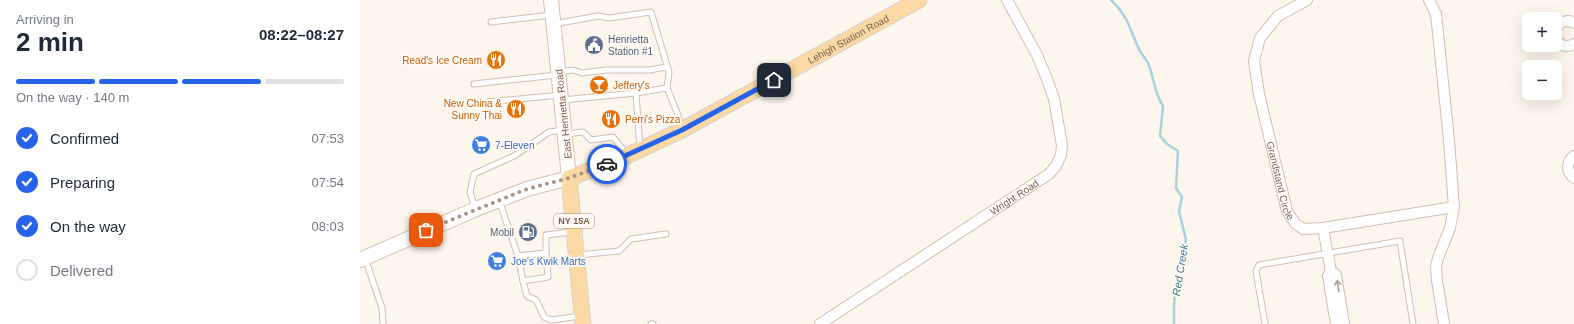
<!DOCTYPE html>
<html lang="en">
<head>
<meta charset="utf-8">
<style>
  body { margin:0; font-family:Helvetica,sans-serif; background:#f6f6f7; color:#1f2937; height:100vh; display:flex; flex-direction:column; font-size:15px; white-space:nowrap }
  * { box-sizing:border-box; margin:0 }
  p { font-size:13px; color:#747a83 }
  .icon { flex:none; width:22px; height:22px; fill:none; stroke:currentColor; stroke-width:2; stroke-linecap:round; stroke-linejoin:round }
  .map { position:relative; flex:1; overflow:hidden }
  .sheet { display:flex; flex-direction:column; background:#fff; width:360px }
  .sheet>* { flex:none }
  .fabs { position:absolute; left:1162px; top:12px; display:grid; gap:8px }
  .fabs a { display:grid; place-items:center; width:40px; height:40px; border-radius:6px; background:#fff; box-shadow:0 4px 16px #0002; font-size:20px }
  .pin { position:absolute; display:grid; place-items:center; width:34px; height:34px; color:#fff; margin:-17px; border-radius:8px; box-shadow:0 2px 6px #0006 }
  .courier { position:absolute; display:grid; place-items:center; width:40px; height:40px; margin:-20px; border:3px solid #2563eb; border-radius:50%; background:#fff; color:#222; box-shadow:0 1px 5px #0007 }
  .headline em { font-style:normal; font-weight:700 }
  .headline div { display:flex; flex-direction:column-reverse }
  .headline { display:flex; align-items:center; justify-content:space-between; height:68px; padding:0 16px }
  h1 { font-size:26px; font-weight:700; line-height:30px }
  .bar { display:grid; grid-template-columns:repeat(4,1fr); gap:6px 4px; align-content:center; height:48px; padding:0 16px }
  .bar i { height:5px; border-radius:3px; background:#e0e1e3 }
  .bar .selected { background:#2563eb }
  .bar p { grid-column:span 4 }
  ol { padding:0 16px; list-style:none }
  li { display:flex; align-items:center; gap:12px; height:44px }
  li p { margin-inline-start:auto }
  li .icon { padding:4px; border-radius:50%; background:#2563eb; color:#fff; stroke-width:4 }
  li:last-child { color:#747a83 }
  li i { width:22px; height:22px; border:2px solid #e0e1e3; border-radius:50% }
  main { display:flex; flex:1; min-height:0 }
  .map>svg:first-child { display:block }
</style>
</head>
<body>
<main>
<section class="sheet">
<div class="headline"><div><h1>2 min</h1><p>Arriving in</p></div><em>08:22–08:27</em></div>
<div class="bar"><i class="selected"></i><i class="selected"></i><i class="selected"></i><i></i><p>On the way · 140 m</p></div>
<ol>
<li><svg class="icon" aria-label="check" viewBox="0 0 24 24"><path d="M5 12l5 5 9-10"/></svg>Confirmed<p>07:53</p></li>
<li><svg class="icon" aria-label="check" viewBox="0 0 24 24"><path d="M5 12l5 5 9-10"/></svg>Preparing<p>07:54</p></li>
<li><svg class="icon" aria-label="check" viewBox="0 0 24 24"><path d="M5 12l5 5 9-10"/></svg>On the way<p>08:03</p></li>
<li><i></i>Delivered</li>
</ol>
</section>
<div class="map">
<svg width="1214" height="324" viewBox="0 0 1214 324">
  <rect width="100%" height="100%" fill="#fdf6ec"/>
  <g fill="none" stroke-linecap="round" stroke-linejoin="round">
    <path stroke="#a5d3da" stroke-width="2.5" d="M751 0C768 16 769 27 778 47 780 53 785 57 788 63 794 77 794 93 803 106L800 136 807 144 818 151 816 188 822 197 819 211 826 240 816 282 814 305V324"/>
    <defs>
      <g id="service">
        <polyline points="131,22 191,15"/>
        <polyline points="194,24 238,16 249,18 291,12 309,72 307,88"/>
        <polyline points="199,72 213,70 222,73 246,70 289,70 307,67"/>
        <polyline points="114,84 197,75"/>
        <polyline points="276,93 307,88 318,115 321,127"/>
        <polyline points="202,100 276,93 280,149"/>
        <polyline points="127,102 200,95"/>
        <polyline points="205,134 223,132 231,140 253,137 266,153"/>
        <polyline points="139,200 158,256 186,253 186,235 212,232"/>
        <polyline points="115,208 110,192 114,174 154,156 189,132 203,130"/>
        <polyline points="186,253 188,277 163,281 167,296 176,300 184,317 191,320 221,316"/>
        <polyline points="218,255 259,251 271,239 306,234"/>
        <polyline points="158,256 163,281"/>
        <polyline points="5,258 22,308 23,324"/>
        <polyline points="291,324 293,324"/>
        <polyline points="905,324 896,271 899,265 1040,241 1053,324"/>
      </g>
      <g id="minor">
        <path id="s1" d="M947 0 918 16 900 38 894 61 899 94 927 211 935 223 943 229 963 228 1094 207"/>
        <polyline points="1069,0 1076,14 1089,140 1094,207 1090,228 1078,258 1076,266 1077,281 1084,324"/>
        <polyline points="1195,30 1201,22 1209,21 1214,23"/>
        <path d="M1195 37C1199 46 1206 48 1214 44"/>
        <path d="M1214 156C1206 162 1206 171 1214 178"/>
        <polyline points="963,228 971,271"/>
        <path id="s2" d="M460 324 689 174 696 166 701 155 702 145 694 99 687 79 677 55 647 0"/>
        <polyline points="976,324 968,276 971,271 976,275 984,324"/>
      </g>
      <polyline id="secondary" points="0,260 116,209 167,189 209,178 191,0"/>
      <g id="primary">
        <path id="s3" d="M223 324 209 178 260 159 322 130 559 0"/>
      </g>
    </defs>
    <use href="#service" stroke="#d1beb0" stroke-width="7"/>
    <use href="#minor" stroke="#d1beb0" stroke-width="12"/>
    <use href="#secondary" stroke="#d6c0b0" stroke-width="16"/>
    <use href="#primary" stroke="#dad1cd" stroke-width="17"/>
    <use href="#service" stroke="#fff" stroke-width="5"/>
    <use href="#minor" stroke="#fff" stroke-width="10"/>
    <use href="#secondary" stroke="#fff" stroke-width="14"/>
    <use href="#primary" stroke="#fbd9a5" stroke-width="15"/>
  </g>
  <defs><path id="oneway-shaft" d="M-6 0H5M1.5-3L5.5 0L1.5 3" fill="none" stroke-width="1.6" stroke-linecap="round" stroke-linejoin="round"/></defs>
  <use stroke="#af9d94" href="#oneway-shaft" transform="translate(978 286) rotate(-99)"/>
  <g fill="none" stroke-linecap="round" stroke-linejoin="round">
    <polyline stroke="#a89285" stroke-width="4" stroke-dasharray="0 7.2" points="66,230 167,189 209,178 247,164"/>
    <polyline stroke="#2563eb" stroke-width="5" points="247,164 322,130 414,80"/>
  </g>
  <defs>
    <symbol id="civic-disc" viewBox="-11 -11 22 22"><circle r="9.5" fill="#5c6f8a" stroke="#fffaf3"/><path d="M-.6-6.5H3V-4.5H.6V-3L4-1V1h2V6H-6V1h2V-1L-.6-3ZM-1.2 2.5V6h2.4V2.5Z" fill="#fff"/></symbol>
    <symbol id="restaurant-disc" viewBox="-11 -11 22 22"><circle r="9.5" fill="#e8710a" stroke="#fffaf3"/><path d="M-5-6h1v4h1v-4h1v4h1v-4h1v5L-1.5 .5V6h-2V.5L-5-1ZM5-6V6H3V1.5H1.5Q1.5-4 5-6Z" fill="#fff"/></symbol>
    <symbol id="bar-disc" viewBox="-11 -11 22 22"><circle r="9.5" fill="#e8710a" stroke="#fffaf3"/><path d="M-6-5H6L.8 .8V4.5H3.5V6h-7V4.5H-.8V.8Z" fill="#fff"/></symbol>
    <symbol id="supermarket-disc" viewBox="-11 -11 22 22"><circle r="9.5" fill="#3f7fe0" stroke="#fffaf3"/><path d="M-6-5.5h2.5l.6 2H6L4.5 2H-2.5L-4.4-4H-6ZM-1.5 3.2a1.3 1.3 0 1 0 .1 0ZM3 3.2a1.3 1.3 0 1 0 .1 0Z" fill="#fff"/></symbol>
    <symbol id="fuel-disc" viewBox="-11 -11 22 22"><circle r="9.5" fill="#5c6f8a" stroke="#fffaf3"/><path d="M-5.5-6h7V0h2V4h1.3V-2.5L3-4.5l.8-.8L6-3V5H2.5V1h-1V6h-7ZM-4.2-4.7v3.2H.2V-4.7Z" fill="#fff"/></symbol>
  </defs>
  <g fill-rule="evenodd">
    <use href="#civic-disc" x="223" y="34" width="22" height="22"/>
    <use href="#restaurant-disc" x="125" y="49" width="22" height="22"/>
    <use href="#bar-disc" x="228" y="74" width="22" height="22"/>
    <use href="#restaurant-disc" x="145" y="98" width="22" height="22"/>
    <use href="#restaurant-disc" x="240" y="108" width="22" height="22"/>
    <use href="#supermarket-disc" x="110" y="134" width="22" height="22"/>
    <use href="#fuel-disc" x="157" y="221" width="22" height="22"/>
    <use href="#supermarket-disc" x="126" y="250" width="22" height="22"/>
  </g>
  <g text-anchor="middle" stroke-width="4" stroke-linejoin="round" paint-order="stroke">
    <rect fill="#fffaf3" stroke="#a28b7f" stroke-width="1" x="194" y="214" width="40" height="14" rx="3"/>
    <g font-size="9" font-weight="bold" fill="#7a5c4d">
      <text x="214" y="224">NY 15A</text>
    </g>
    <g font-size="10" fill="#4e5e75" stroke="#fffaf3" text-anchor="start">
      <text x="248" y="43">Henrietta<tspan x="248" dy="12">Station #1</tspan></text>
      <text x="154" y="236" text-anchor="end">Mobil</text>
    </g>
    <g font-size="10" fill="#7a5c4d" stroke="#fffaf3">
      <text dy="4" stroke="none"><textPath href="#s3" startOffset="459">Lehigh Station Road</textPath></text>
      <text transform="translate(203 114) rotate(-96)" y="4">East Henrietta Road</text>
      <text dy="4" stroke="none"><textPath href="#s1" startOffset="208">Grandstand Circle</textPath></text>
      <text dy="4" stroke="none"><textPath href="#s2" startOffset="232">Wright Road</textPath></text>
    </g>
    <g font-size="10" fill="#c56008" stroke="#fffaf3" text-anchor="end">
      <text x="122" y="64">Read's Ice Cream</text>
      <text x="253" y="89" text-anchor="start">Jeffery's</text>
      <text x="142" y="107">New China &amp;<tspan x="142" dy="12">Sunny Thai</tspan></text>
      <text x="265" y="123" text-anchor="start">Perri's Pizza</text>
    </g>
    <g font-size="10" fill="#366cbe" stroke="#fffaf3" text-anchor="start">
      <text x="135" y="149">7-Eleven</text>
      <text x="151" y="265">Joe's Kwik Marts</text>
    </g>
    <g font-size="11" font-style="italic" fill="#437c86" stroke="#fffaf3">
      <text transform="translate(820 270) rotate(-81)" y="4">Red Creek</text>
    </g>
  </g>
</svg>
<div class="fabs">
<a>+</a>
<a>−</a>
</div>
<div class="pin" style="left:66px;top:230px;background:#ea580c"><svg class="icon" aria-label="bag" viewBox="0 0 24 24"><path d="M5 8h14l-1 12H6zM9 8a3 3 0 0 1 6 0"/></svg></div>
<div class="pin" style="left:414px;top:80px;background:#1f2937"><svg class="icon" aria-label="home" viewBox="0 0 24 24"><path d="M3 11l9-7 9 7M6 9v11h12V9"/></svg></div>
<div class="courier" style="left:247px;top:164px"><svg class="icon" aria-label="car" viewBox="0 0 24 24"><path d="M5 17H2v-5l4-1 3-4h7l3 4 3 1v5h-3M9 17h6M6 11h13"/><circle cx="7" cy="17" r="2"/><circle cx="17" cy="17" r="2"/></svg></div>
</div>
</main>
</body>
</html>
